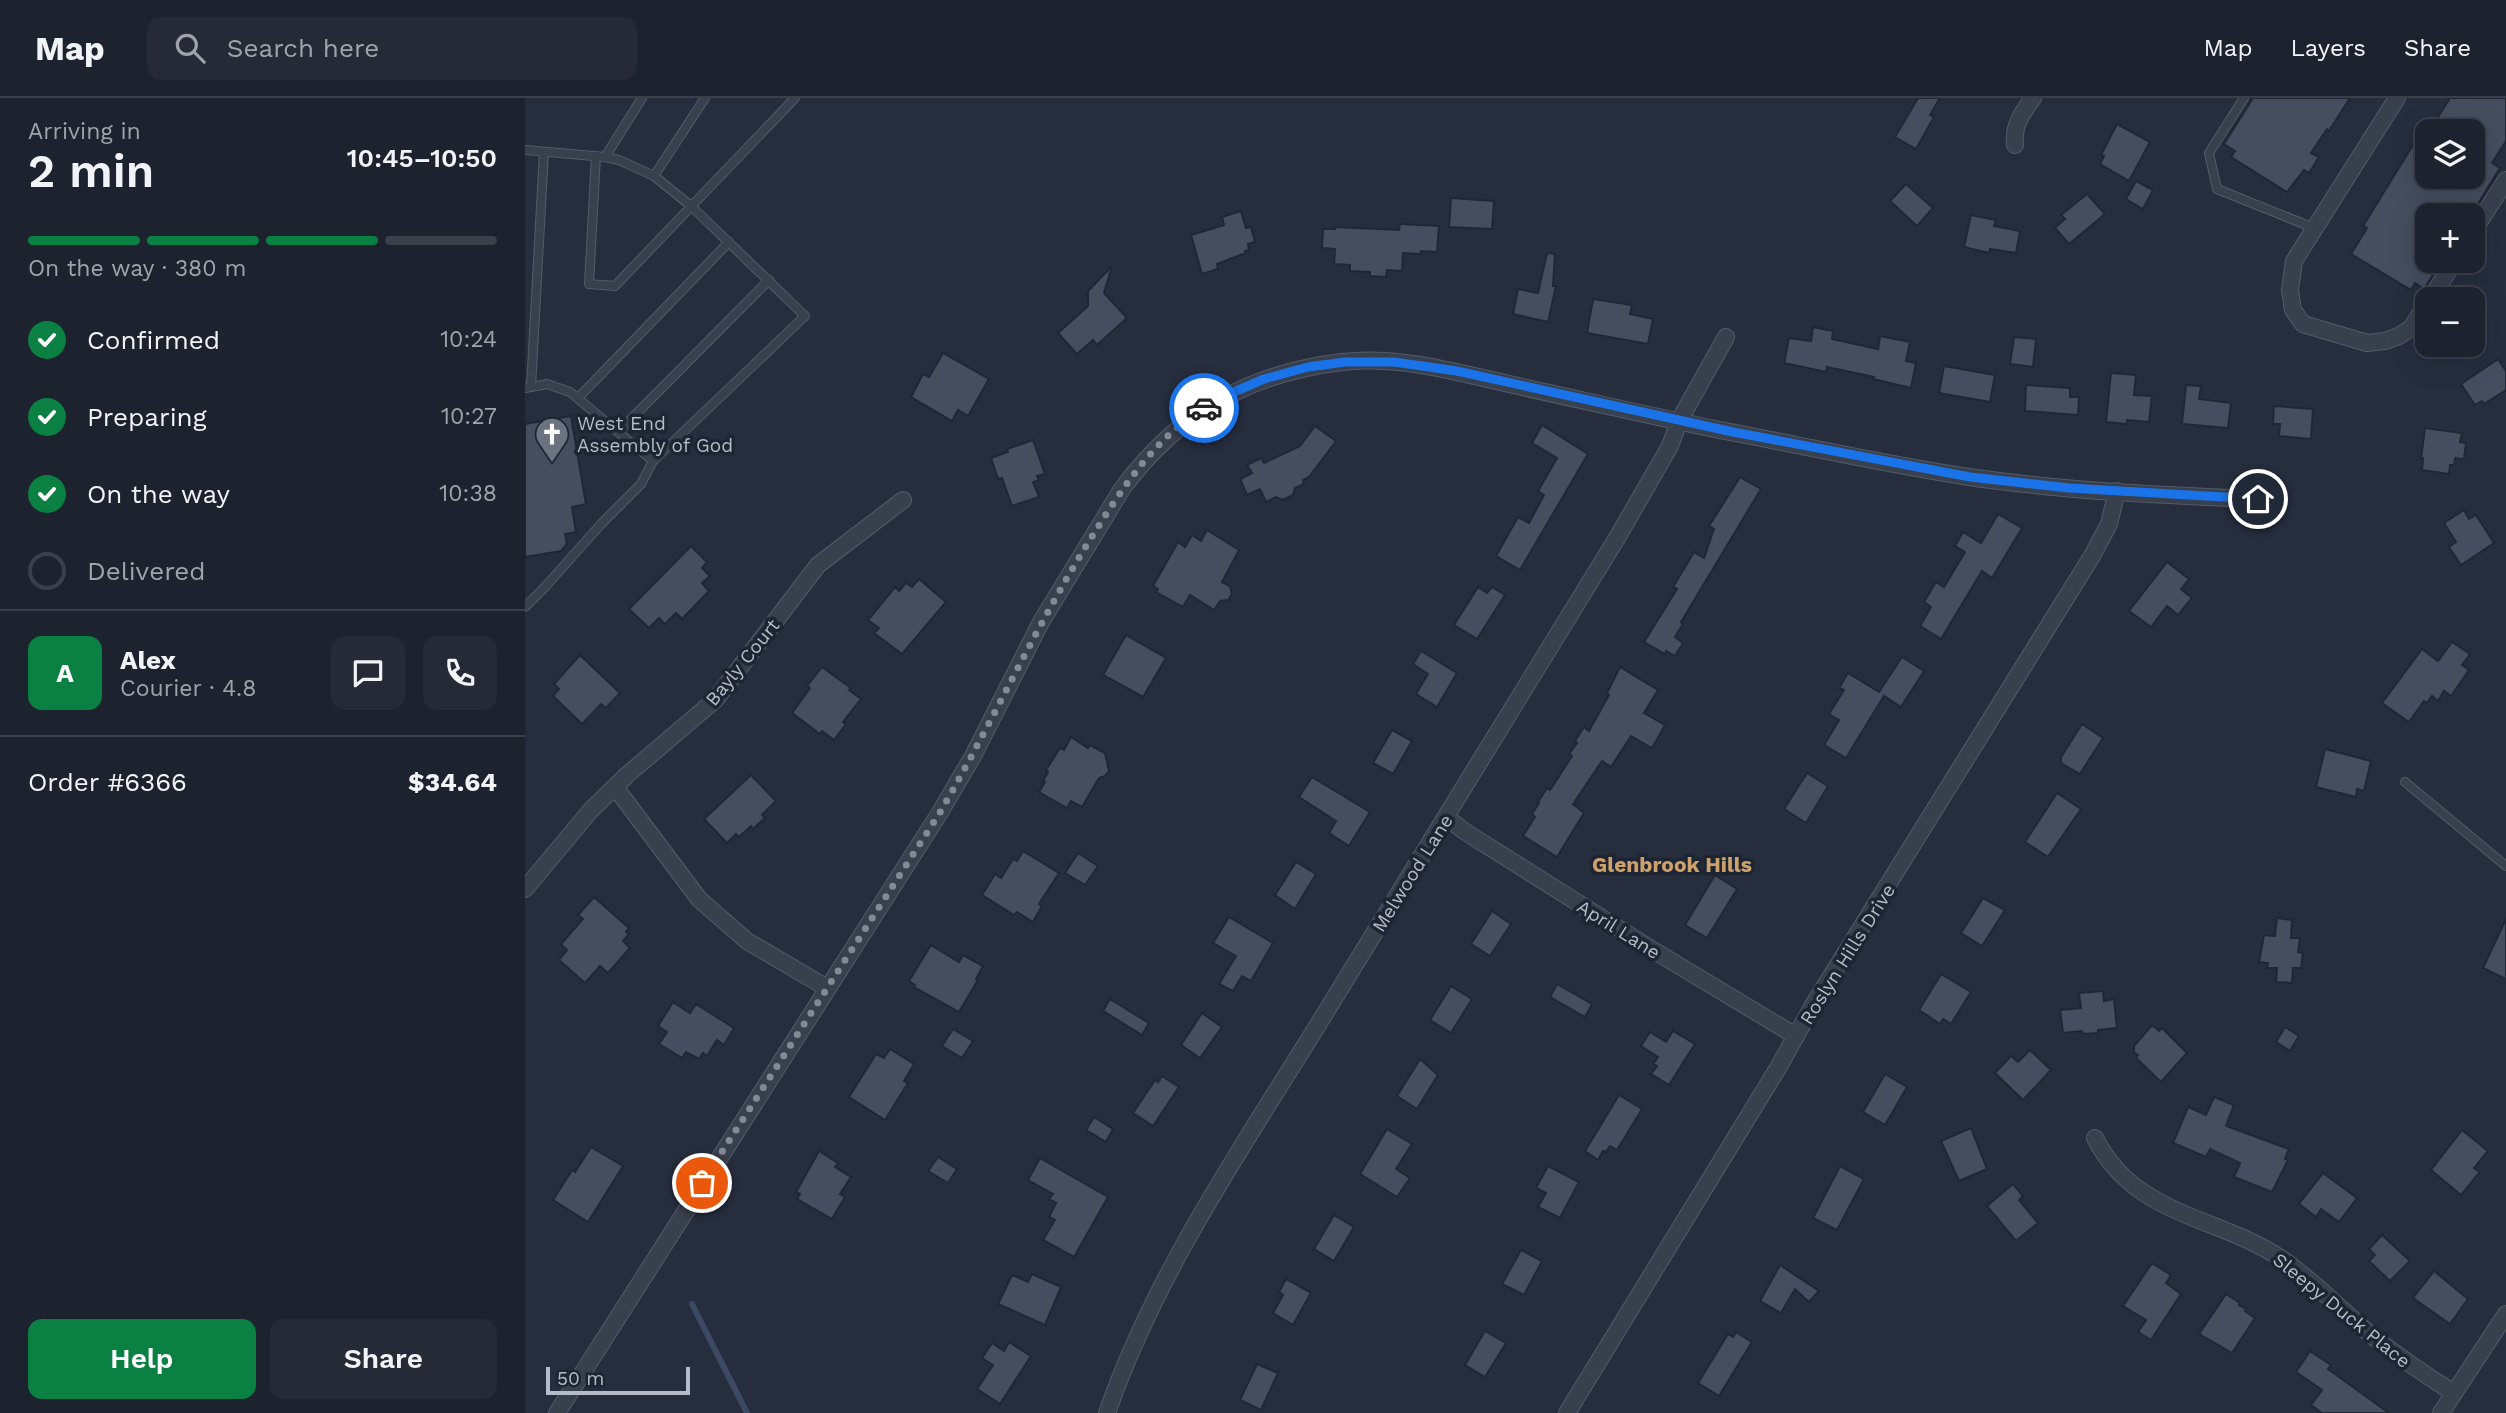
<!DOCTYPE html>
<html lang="en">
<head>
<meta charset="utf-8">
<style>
  body { margin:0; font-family:"Work Sans",sans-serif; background:#252a36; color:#f1f3f6; height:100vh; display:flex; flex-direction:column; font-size:26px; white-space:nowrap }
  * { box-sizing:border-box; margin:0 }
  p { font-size:23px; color:#a0a4aa }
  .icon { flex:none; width:38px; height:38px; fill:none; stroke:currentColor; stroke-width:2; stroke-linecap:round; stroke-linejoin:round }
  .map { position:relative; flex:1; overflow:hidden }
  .details { display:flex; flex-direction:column; background:#1c222e; width:525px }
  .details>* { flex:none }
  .fabs { position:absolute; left:1890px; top:21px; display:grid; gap:14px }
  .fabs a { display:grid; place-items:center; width:70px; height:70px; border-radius:14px; background:#1c222e; box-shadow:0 7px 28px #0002,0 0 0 2px #3a3f4a; font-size:35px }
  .scale { position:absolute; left:21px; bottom:18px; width:144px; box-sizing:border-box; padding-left:7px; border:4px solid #b5bbc8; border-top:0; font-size:19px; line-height:24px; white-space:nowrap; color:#b5bbc8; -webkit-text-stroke:5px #1e2532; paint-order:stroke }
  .pin { position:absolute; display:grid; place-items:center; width:60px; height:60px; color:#fff; margin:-30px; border:4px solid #fff; border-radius:50%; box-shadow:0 2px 7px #0007 }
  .courier { position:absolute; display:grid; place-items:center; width:70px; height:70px; margin:-35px; border:5px solid #1a73e8; border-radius:50%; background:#fff; color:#222; box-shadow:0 2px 9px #0007 }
  .headline em { font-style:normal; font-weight:600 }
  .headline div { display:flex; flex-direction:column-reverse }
  .headline { display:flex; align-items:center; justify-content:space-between; height:119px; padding:0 28px }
  h1 { font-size:46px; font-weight:600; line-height:52px }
  .bar { display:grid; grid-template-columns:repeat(4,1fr); gap:10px 7px; align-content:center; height:84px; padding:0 28px }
  .bar i { height:9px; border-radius:5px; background:#3a3f4a }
  .bar .selected { background:#0b8043 }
  .bar p { grid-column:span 4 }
  .line { display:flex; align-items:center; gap:18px; padding:0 28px; border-top:2px solid #3a3f4a }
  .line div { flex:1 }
  .round { display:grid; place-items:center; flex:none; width:74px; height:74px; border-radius:14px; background:#252a36 }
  ol { padding:0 28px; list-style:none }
  li { display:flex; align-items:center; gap:21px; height:77px }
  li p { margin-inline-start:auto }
  li .icon { padding:7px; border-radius:50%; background:#0b8043; color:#fff; stroke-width:4 }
  li:last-child { color:#a0a4aa }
  li i { width:38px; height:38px; border:4px solid #3a3f4a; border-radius:50% }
  .action { display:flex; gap:14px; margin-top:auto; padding:14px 28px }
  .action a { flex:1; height:80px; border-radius:14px; background:#0b8043; color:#fff; font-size:28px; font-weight:600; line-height:80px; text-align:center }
  .action a+a { background:#252a36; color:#f1f3f6 }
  header { display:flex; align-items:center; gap:42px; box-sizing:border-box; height:98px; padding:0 35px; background:#1c222e; border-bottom:2px solid #3a3f4a }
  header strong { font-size:33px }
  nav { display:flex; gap:38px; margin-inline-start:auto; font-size:24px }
  .search { width:490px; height:63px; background:#252a36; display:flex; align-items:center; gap:18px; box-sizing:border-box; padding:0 24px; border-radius:14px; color:#a0a4aa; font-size:26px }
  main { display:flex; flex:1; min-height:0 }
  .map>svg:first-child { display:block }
</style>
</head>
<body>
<header>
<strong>Map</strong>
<div class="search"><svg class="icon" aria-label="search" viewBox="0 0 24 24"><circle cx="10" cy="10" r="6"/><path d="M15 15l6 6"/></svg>Search here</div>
<nav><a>Map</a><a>Layers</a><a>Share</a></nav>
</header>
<main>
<section class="details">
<div class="headline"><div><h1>2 min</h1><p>Arriving in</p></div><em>10:45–10:50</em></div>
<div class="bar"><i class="selected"></i><i class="selected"></i><i class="selected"></i><i></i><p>On the way · 380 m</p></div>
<ol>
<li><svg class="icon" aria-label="check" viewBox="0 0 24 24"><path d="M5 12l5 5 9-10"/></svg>Confirmed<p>10:24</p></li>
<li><svg class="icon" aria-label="check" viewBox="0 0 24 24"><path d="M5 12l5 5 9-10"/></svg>Preparing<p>10:27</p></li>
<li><svg class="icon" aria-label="check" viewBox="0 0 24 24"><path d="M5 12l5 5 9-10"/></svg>On the way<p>10:38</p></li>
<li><i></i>Delivered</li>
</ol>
<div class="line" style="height:126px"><b class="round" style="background:#0b8043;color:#fff">A</b><div><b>Alex</b><p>Courier · 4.8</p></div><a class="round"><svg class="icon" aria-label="chat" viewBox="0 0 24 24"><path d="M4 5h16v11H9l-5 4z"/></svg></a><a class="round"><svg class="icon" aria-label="phone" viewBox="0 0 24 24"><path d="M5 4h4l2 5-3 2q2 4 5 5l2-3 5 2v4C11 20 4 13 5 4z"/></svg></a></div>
<div class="line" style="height:91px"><div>Order #6366</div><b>$34.64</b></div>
<div class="action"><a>Help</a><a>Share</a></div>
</section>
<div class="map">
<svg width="1981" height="1315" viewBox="0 0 1981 1315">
  <rect width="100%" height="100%" fill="#262d3d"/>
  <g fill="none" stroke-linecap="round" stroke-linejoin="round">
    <polyline stroke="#3c4965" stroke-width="6" points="167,1206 222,1315"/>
  </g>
  <g fill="#454d5e" stroke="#202734" stroke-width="2">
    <polygon points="1393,0 1415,0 1405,17 1409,19 1391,51 1370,39"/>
    <polygon points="1728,0 1825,0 1804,33 1802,31 1786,55 1794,59 1784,75 1779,72 1762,94 1706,59 1710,53 1699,46"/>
    <polygon points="1925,0 1981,0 1981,43 1967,65 1975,70 1946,117 1902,117 1902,163 1917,163 1899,191 1890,185 1886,192 1826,156 1842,130 1838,128 1891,42 1902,49 1902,79 1948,79 1948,33 1904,33"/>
    <polygon points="1592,26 1625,44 1604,83 1575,66 1579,58 1576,57"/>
    <polygon points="1611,83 1628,92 1618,111 1601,101"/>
    <polygon points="1381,86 1408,110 1392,128 1365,103"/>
    <polygon points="1562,96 1580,116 1544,146 1530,130 1540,121 1536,117"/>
    <polygon points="926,100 969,103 967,131 924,129"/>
    <polygon points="716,113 721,130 726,129 730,144 723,146 724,152 720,153 721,155 692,166 693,171 677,176 666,137 699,127 697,119"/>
    <polygon points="1446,117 1471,122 1469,128 1495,133 1491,155 1465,151 1464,155 1439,149"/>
    <polygon points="875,126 914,128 912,154 896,153 896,156 878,155 877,173 862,172 861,179 845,178 845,174 825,173 825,167 809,166 810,151 797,150 798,131 810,131 810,129 874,132"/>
    <polygon points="1022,155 1030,156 1028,188 1031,188 1023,224 988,216 993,191 1013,195"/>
    <polygon points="587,168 579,195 602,220 572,247 568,242 552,256 533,235 563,208 563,193"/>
    <polygon points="1068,201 1107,207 1105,216 1128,221 1123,246 1062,235"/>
    <polygon points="1288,229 1308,233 1307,241 1353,251 1355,238 1385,244 1381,263 1391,265 1386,290 1348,281 1349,279 1302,269 1301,274 1259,265 1264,240 1286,243"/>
    <polygon points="1489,239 1511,241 1508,269 1485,266"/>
    <polygon points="418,255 464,281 443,318 433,312 427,323 386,299 398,276 404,279"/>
    <polygon points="1973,261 1981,273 1981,292 1959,306 1957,303 1950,307 1936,286"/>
    <polygon points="1419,268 1470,277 1465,304 1414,295"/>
    <polygon points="1586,275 1611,277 1609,297 1627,298 1624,324 1602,322 1602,326 1581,324"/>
    <polygon points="1501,287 1545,290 1545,299 1554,299 1553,317 1500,313"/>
    <polygon points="1661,287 1676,288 1674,301 1706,305 1703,330 1657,326"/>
    <polygon points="1749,308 1788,311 1786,341 1754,338 1755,326 1748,326"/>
    <polygon points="46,318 61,406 47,409 51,434 40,436 42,446 36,453 0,459 0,326"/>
    <polygon points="1017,327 1063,356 995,472 971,458 993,419 1004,425 1019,397 1013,393 1032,360 1007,345"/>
    <polygon points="790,328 811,343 784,379 778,382 779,386 770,390 768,397 758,402 751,399 741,404 735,391 722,397 715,381 727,375 722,367 736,360 739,365 775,348"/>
    <polygon points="1900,330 1937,335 1935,344 1941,345 1939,361 1930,360 1929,367 1925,367 1924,376 1897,372 1898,360 1896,360"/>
    <polygon points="508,342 520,376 512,378 514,382 508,384 514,399 487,408 477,380 473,381 466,360 483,354 482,351"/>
    <polygon points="1215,379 1236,391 1156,524 1158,526 1150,539 1158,545 1150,558 1141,553 1140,556 1119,544 1152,491 1148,489 1169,454 1179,460 1189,431 1184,428"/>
    <polygon points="1939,412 1944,421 1951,417 1969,445 1936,467 1924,449 1931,444 1919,425"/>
    <polygon points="1473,416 1497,430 1467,480 1457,473 1416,541 1395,528 1406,509 1399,504 1411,484 1419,489 1440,454 1430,448 1438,434 1456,445"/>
    <polygon points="682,432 714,452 697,484 705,488 707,496 703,502 695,503 689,512 665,497 658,509 631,494 633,491 628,488 653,444 660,449 667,437 676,443"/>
    <polygon points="166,448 182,464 177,470 185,478 177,485 184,493 157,521 151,515 140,526 134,520 124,530 104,511"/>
    <polygon points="1642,464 1664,481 1656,491 1667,500 1653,517 1642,508 1626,529 1604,513"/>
    <polygon points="394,481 421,504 377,556 349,535 354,530 343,522 370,489 374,493 381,485 387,489"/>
    <polygon points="953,489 962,495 967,489 980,497 952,541 929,527"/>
    <polygon points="601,537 641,560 618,599 578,577"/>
    <polygon points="1927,544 1945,556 1937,567 1944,572 1926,598 1919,593 1913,603 1907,598 1902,605 1899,603 1884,624 1857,605 1897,551 1913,563"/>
    <polygon points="896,553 932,575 912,609 891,596 903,576 888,566"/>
    <polygon points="55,557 95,595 81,610 76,606 57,626 28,598 34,591 29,586"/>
    <polygon points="1377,559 1399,573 1376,609 1359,598 1321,660 1299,647 1314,622 1304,616 1319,592 1314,590 1323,575 1354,594"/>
    <polygon points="297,569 326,590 324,592 336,601 318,624 321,626 309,642 297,633 295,636 267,615 285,590 282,588"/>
    <polygon points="1095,569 1133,592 1119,615 1140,627 1127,650 1106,638 1086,669 1077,663 1048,706 1059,715 1032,759 998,738 1010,719 1007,716 1014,705 1013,704 1022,690 1025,692 1047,658 1044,656 1052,645 1050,643 1059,629 1064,633 1084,597 1082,595"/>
    <polygon points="1557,626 1578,640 1555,676 1536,665 1536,659"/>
    <polygon points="867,632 887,643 868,676 848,665"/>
    <polygon points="546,639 563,650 565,647 580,655 584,673 580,678 574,680 557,709 546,703 542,710 514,694 520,684 518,683 523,674 521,672 535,650 539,652"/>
    <polygon points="1800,651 1846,663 1839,693 1832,691 1831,699 1791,689"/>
    <polygon points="1282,675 1303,688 1281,725 1259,711"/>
    <polygon points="226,677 251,703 237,717 240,720 228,731 226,728 214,739 211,736 202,745 179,721"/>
    <polygon points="787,679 845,714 824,748 804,735 811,723 774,699"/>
    <polygon points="1532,695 1556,711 1523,759 1500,744"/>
    <polygon points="498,753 534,775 514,806 517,808 508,824 492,814 489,817 457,797 470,776 476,780 488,761 492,763"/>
    <polygon points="553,755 573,768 560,787 540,775"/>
    <polygon points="771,764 791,776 770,811 750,797"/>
    <polygon points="1190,777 1212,791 1182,840 1160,827"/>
    <polygon points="69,799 104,830 101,834 104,836 98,843 105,850 83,875 75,868 60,885 34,862 42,852 36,846 58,821 53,817"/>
    <polygon points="1458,800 1480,812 1457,848 1436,835"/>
    <polygon points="967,813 986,826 965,858 946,846"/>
    <polygon points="704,819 748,845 726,883 717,878 708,893 694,886 711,858 688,845"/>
    <polygon points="1752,820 1767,822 1766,840 1775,840 1773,854 1778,855 1776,870 1768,870 1767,885 1751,884 1752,870 1742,870 1743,865 1734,864 1739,837 1750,838"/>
    <polygon points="1981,821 1981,881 1958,870"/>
    <polygon points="406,847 434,864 438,857 458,868 451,881 453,882 434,914 389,889 390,887 384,883"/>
    <polygon points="1416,876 1446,894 1426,926 1418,921 1415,926 1394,912"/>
    <polygon points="1032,886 1067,906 1060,919 1025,899"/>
    <polygon points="926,888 947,901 926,935 905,922"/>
    <polygon points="1578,893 1579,903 1589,901 1592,930 1573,932 1573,935 1558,936 1557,933 1538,935 1535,912 1556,910 1554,895"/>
    <polygon points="585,901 624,925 617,937 578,913"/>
    <polygon points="148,904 165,915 171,906 209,930 199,947 192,942 182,958 178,955 174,961 161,954 157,960 134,946 142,934 133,928"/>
    <polygon points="677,915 697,929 675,960 656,947"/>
    <polygon points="1627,927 1634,933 1637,930 1662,955 1636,984 1611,960 1613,957 1609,954 1609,948"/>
    <polygon points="1760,929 1774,938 1765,953 1751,944"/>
    <polygon points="428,931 448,943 437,960 417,948"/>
    <polygon points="1148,933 1170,946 1144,987 1126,976 1132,968 1128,966 1133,959 1116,948 1125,934 1141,944"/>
    <polygon points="365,951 389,966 379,983 383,985 360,1022 324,999 351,956 359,960"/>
    <polygon points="1505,952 1526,972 1498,1002 1470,975 1486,958 1493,964"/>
    <polygon points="895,961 913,977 892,1011 872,998"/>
    <polygon points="1360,976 1382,989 1360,1027 1338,1014"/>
    <polygon points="637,978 654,989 628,1028 608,1015 630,982 633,984"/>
    <polygon points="1094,997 1117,1011 1092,1052 1085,1048 1081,1054 1078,1053 1073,1062 1060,1053"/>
    <polygon points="1689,999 1709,1007 1701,1028 1764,1051 1760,1061 1763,1062 1747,1094 1709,1079 1715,1065 1685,1051 1681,1059 1648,1045 1663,1009 1681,1017"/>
    <polygon points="569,1019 588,1031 581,1044 561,1032"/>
    <polygon points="1446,1030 1462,1071 1434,1083 1416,1043"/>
    <polygon points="862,1031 887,1046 871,1071 885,1080 872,1099 835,1076"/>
    <polygon points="1937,1032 1963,1053 1949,1070 1955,1074 1936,1097 1906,1072"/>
    <polygon points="66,1049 98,1068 63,1124 28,1102 47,1072 50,1074"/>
    <polygon points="294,1053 313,1065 310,1069 326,1079 315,1096 320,1099 307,1121 272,1101 275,1096 271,1094"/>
    <polygon points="413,1059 432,1071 423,1085 403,1073"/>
    <polygon points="515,1060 583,1099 549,1159 518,1142 530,1122 524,1119 531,1105 524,1101 528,1096 503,1082"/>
    <polygon points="1023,1068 1054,1084 1035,1120 1013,1109 1021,1095 1011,1090"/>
    <polygon points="1315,1068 1339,1081 1312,1132 1288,1120"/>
    <polygon points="1798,1075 1832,1100 1814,1124 1796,1111 1791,1119 1774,1106"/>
    <polygon points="1488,1086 1498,1098 1494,1102 1513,1125 1491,1143 1462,1108"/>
    <polygon points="809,1117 829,1129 809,1163 789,1151"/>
    <polygon points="1857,1137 1885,1163 1865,1183 1844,1163 1850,1157 1844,1151"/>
    <polygon points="996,1152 1017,1163 999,1197 977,1186"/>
    <polygon points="1627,1165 1646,1177 1641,1185 1656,1196 1626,1242 1613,1234 1621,1222 1598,1208"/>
    <polygon points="1255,1167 1294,1193 1284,1204 1270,1191 1256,1215 1235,1203"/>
    <polygon points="1909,1173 1943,1201 1925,1226 1888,1200"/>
    <polygon points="507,1176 536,1189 520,1227 473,1206 487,1177 503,1184"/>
    <polygon points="761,1181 786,1195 768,1227 748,1215 758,1197 754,1194"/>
    <polygon points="1701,1196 1715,1205 1714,1207 1721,1211 1720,1213 1730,1220 1707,1255 1674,1236"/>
    <polygon points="960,1233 981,1245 960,1279 940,1267"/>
    <polygon points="1211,1234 1227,1244 1194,1298 1173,1285 1203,1236 1208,1239"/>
    <polygon points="484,1244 506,1258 475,1306 452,1291 468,1267 457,1260 467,1245 479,1253"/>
    <polygon points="1785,1253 1806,1267 1803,1271 1864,1315 1797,1315 1786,1307 1797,1292 1771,1274"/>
    <polygon points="732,1266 753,1275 736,1312 715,1302"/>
  </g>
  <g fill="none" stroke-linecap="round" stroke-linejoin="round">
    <defs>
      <g id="lane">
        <polyline points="1719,0 1684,55 1692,91 1789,130"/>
        <polyline points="0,52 80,59 94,62 129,78 166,108 280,218 128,363"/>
        <polyline points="71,58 64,186 90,188 270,0"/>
        <polyline points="80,59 117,0"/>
        <polyline points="129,78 180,0"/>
        <polyline points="6,289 19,54"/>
        <polyline points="0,290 22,286 45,294 128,363 116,386 77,425 20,489 0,509"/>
        <polyline points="53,300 204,144"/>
        <polyline points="94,333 244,182"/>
        <polyline points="1880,684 1981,768"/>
      </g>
      <g id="street">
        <polyline points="1872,0 1769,163 1765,192 1768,212 1778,226 1842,245 1860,243 1874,238 1886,230 1902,205"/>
        <path d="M1490 47C1488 27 1497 15 1508 0"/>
        <polyline points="1948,134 1981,82"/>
        <polyline points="1905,201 1930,163"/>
        <polyline points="90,689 174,801 222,843 302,890"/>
        <polyline points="921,719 939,733 1123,849 1271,938"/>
        <polyline points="0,791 66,712 102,677 190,602 293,467 378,402"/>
        <path d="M1570 1040C1610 1119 1691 1117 1757 1161 1789 1183 1817 1213 1846 1237 1873 1258 1900 1277 1929 1295"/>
        <path d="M32 1315 414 716 448 658 516 524 597 391C653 315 724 275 817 264 878 257 938 276 997 289 1066 304 1135 320 1205 334 1285 349 1364 367 1444 379 1547 394 1651 398 1754 402"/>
        <path d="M582 1315C630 1177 714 1054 791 930 891 767 992 603 1092 440L1145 348 1154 323 1201 239"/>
        <polyline points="1042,1315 1253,970 1290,904 1567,458 1584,426 1592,393"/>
        <polyline points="1916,1315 1981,1216"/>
      </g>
    </defs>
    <use href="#lane" stroke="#545b68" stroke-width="10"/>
    <use href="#street" stroke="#545b68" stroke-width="18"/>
    <use href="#lane" stroke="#39404d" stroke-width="8"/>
    <use href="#street" stroke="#39404d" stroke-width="16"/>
  </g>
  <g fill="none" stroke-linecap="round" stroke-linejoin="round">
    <path stroke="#838997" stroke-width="7" stroke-dasharray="0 12.6" d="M177 1085 414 716C468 624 511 527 568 437 598 389 630 340 679 310"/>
    <polyline stroke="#1a73e8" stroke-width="9" points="679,310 704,296 739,281 783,269 820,264 869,264 932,273 1208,334 1445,379 1544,390 1733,401"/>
  </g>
  <defs>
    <symbol id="church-pin" viewBox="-11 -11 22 30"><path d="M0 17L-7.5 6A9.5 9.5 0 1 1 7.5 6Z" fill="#6b7280" stroke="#1e2532"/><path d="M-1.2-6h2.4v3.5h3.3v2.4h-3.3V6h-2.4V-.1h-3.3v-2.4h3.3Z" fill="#fff"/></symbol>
  </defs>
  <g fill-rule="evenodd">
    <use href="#church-pin" x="8" y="317" width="38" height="52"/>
  </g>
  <g text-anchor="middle" stroke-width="7" stroke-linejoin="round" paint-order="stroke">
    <g font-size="19" fill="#b5bbc8" stroke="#1e2532" text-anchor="start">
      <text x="52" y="332">West End<tspan x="52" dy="22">Assembly of God</tspan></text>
    </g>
    <g font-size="19" fill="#b5bbc8" stroke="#1e2532">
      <text transform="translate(217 564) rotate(-51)" y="7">Bayly Court</text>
      <text transform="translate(887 775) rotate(-58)" y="7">Melwood Lane</text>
      <text transform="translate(1094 831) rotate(32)" y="7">April Lane</text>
      <text transform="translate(1322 856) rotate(-58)" y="7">Roslyn Hills Drive</text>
      <text transform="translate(1817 1212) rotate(39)" y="7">Sleepy Duck Place</text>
    </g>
    <g font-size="21" font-weight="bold" fill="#cea06a" stroke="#1e2532">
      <text x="1147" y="774">Glenbrook Hills</text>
    </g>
  </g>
</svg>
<div class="fabs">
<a><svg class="icon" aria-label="layers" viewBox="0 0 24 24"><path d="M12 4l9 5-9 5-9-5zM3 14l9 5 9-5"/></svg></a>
<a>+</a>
<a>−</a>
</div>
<div class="scale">50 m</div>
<div class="pin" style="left:177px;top:1085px;background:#ea580c"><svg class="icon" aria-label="bag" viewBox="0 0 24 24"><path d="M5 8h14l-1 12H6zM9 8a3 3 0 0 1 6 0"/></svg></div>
<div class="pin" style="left:1733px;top:401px;background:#1f2937"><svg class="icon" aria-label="home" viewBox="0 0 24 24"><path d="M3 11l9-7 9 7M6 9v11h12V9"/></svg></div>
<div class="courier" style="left:679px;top:310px"><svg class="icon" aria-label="car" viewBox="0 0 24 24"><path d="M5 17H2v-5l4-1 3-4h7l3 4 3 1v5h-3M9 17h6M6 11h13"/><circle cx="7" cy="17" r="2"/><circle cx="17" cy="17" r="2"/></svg></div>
</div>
</main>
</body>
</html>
